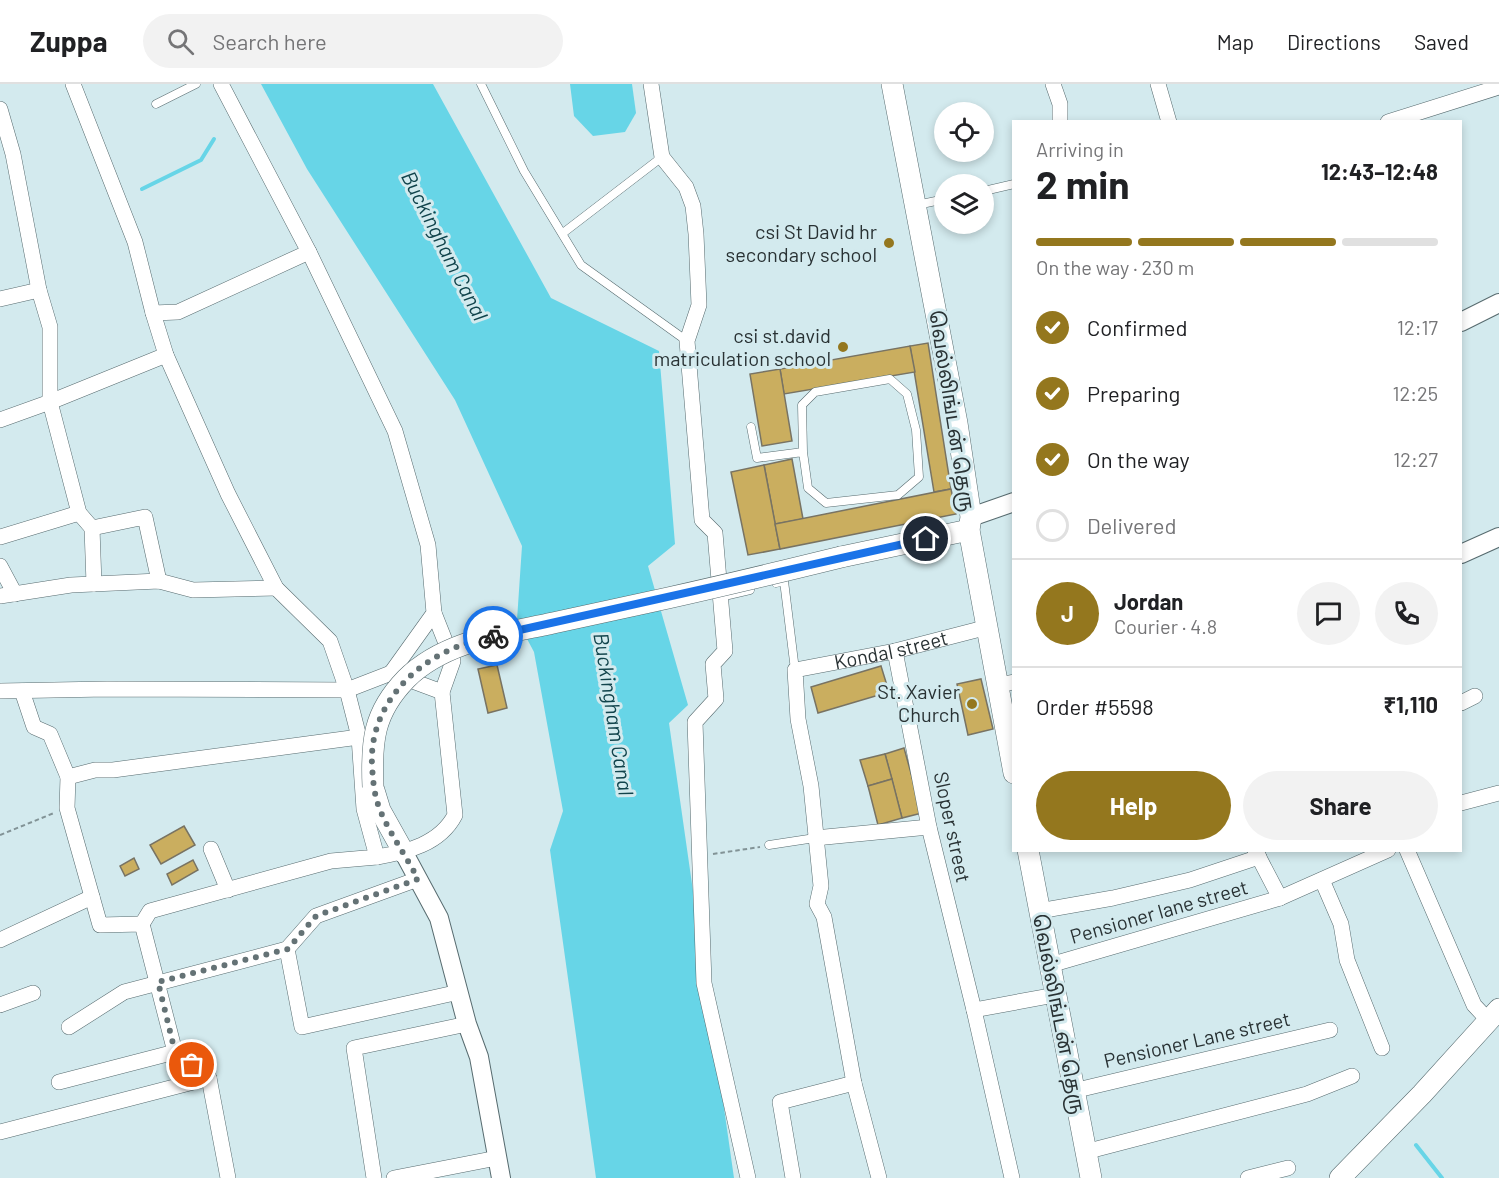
<!DOCTYPE html>
<html lang="en">
<head>
<meta charset="utf-8">
<style>
  body { margin:0; font-family:Barlow,"Noto Sans Tamil",sans-serif; background:#f2f2f2; color:#202124; height:100vh; display:flex; flex-direction:column; font-size:22px; white-space:nowrap }
  * { box-sizing:border-box; margin:0 }
  p { font-size:20px; color:#757577 }
  .icon { flex:none; width:33px; height:33px; fill:none; stroke:currentColor; stroke-width:2; stroke-linecap:round; stroke-linejoin:round }
  .map { position:relative; flex:1; overflow:hidden }
  .sheet { position:absolute; left:1012px; top:36px; width:450px; height:732px; display:flex; flex-direction:column; background:#fff; border-radius:0px; box-shadow:0 3px 9px #0003 }
  .sheet>* { flex:none }
  .buttons { position:absolute; left:934px; top:18px; display:grid; gap:12px }
  .buttons a { display:grid; place-items:center; width:60px; height:60px; border-radius:50%; background:#fff; box-shadow:0 3px 9px #0003; font-size:30px }
  .pin { position:absolute; display:grid; place-items:center; width:51px; height:51px; color:#fff; margin:-26px; border:3px solid #fff; border-radius:50%; box-shadow:0 2px 6px #0007 }
  .courier { position:absolute; display:grid; place-items:center; width:60px; height:60px; margin:-30px; border:4px solid #1a73e8; border-radius:50%; background:#fff; color:#222; box-shadow:0 2px 8px #0007 }
  .summary em { font-style:normal; font-weight:700 }
  .summary div { display:flex; flex-direction:column-reverse }
  .summary { display:flex; align-items:center; justify-content:space-between; height:102px; padding:0 24px }
  h1 { font-size:39px; font-weight:700; line-height:45px }
  .bar { display:grid; grid-template-columns:repeat(4,1fr); gap:9px 6px; align-content:center; height:72px; padding:0 24px }
  .bar i { height:8px; border-radius:4px; background:#e0e0e0 }
  .bar .active { background:#94771e }
  .bar p { grid-column:span 4 }
  .line { display:flex; align-items:center; gap:15px; padding:0 24px; border-top:2px solid #e0e0e0 }
  .line div { flex:1 }
  .round { display:grid; place-items:center; flex:none; width:63px; height:63px; border-radius:32px; background:#f2f2f2 }
  ol { padding:0 24px; list-style:none }
  li { display:flex; align-items:center; gap:18px; height:66px }
  li p { margin-inline-start:auto }
  li .icon { padding:6px; border-radius:50%; background:#94771e; color:#fff; stroke-width:4 }
  li:last-child { color:#757577 }
  li i { width:33px; height:33px; border:3px solid #e0e0e0; border-radius:50% }
  .primary-button { display:flex; gap:12px; margin-top:auto; padding:12px 24px }
  .primary-button a { flex:1; height:69px; border-radius:36px; background:#94771e; color:#fff; font-size:24px; font-weight:700; line-height:69px; text-align:center }
  .primary-button a+a { background:#f2f2f2; color:#202124 }
  header { display:flex; align-items:center; gap:36px; box-sizing:border-box; height:84px; padding:0 30px; background:#fff; border-bottom:2px solid #e0e0e0 }
  header strong { font-size:28px }
  nav { display:flex; gap:33px; margin-inline-start:auto; font-size:21px }
  .search { width:420px; height:54px; background:#f2f2f2; display:flex; align-items:center; gap:15px; box-sizing:border-box; padding:0 21px; border-radius:33px; color:#757577; font-size:22px }
  .map>svg:first-child { display:block }
</style>
</head>
<body>
<header>
<strong>Zuppa</strong>
<div class="search"><svg class="icon" aria-label="search" viewBox="0 0 24 24"><circle cx="10" cy="10" r="6"/><path d="M15 15l6 6"/></svg>Search here</div>
<nav><a>Map</a><a>Directions</a><a>Saved</a></nav>
</header>
<div class="map">
<svg width="1499" height="1094" viewBox="0 0 1499 1094">
  <rect width="100%" height="100%" fill="#d3eaee"/>
  <g fill="#67d5e7">
    <polygon points="261,0 433,0 551,214 659,267 675,460 648,482 688,621 669,639 734,1094 596,1094 550,766 563,727 534,568 517,536 522,462 455,316 307,85"/>
    <polygon points="570,0 632,0 636,29 625,48 593,52 574,32"/>
  </g>
  <g fill="none" stroke-linecap="round" stroke-linejoin="round">
    <g stroke="#67d5e7" stroke-width="4">
      <polyline points="142,105 201,76 214,55"/>
      <polyline points="1416,1061 1442,1094"/>
    </g>
  </g>
  <g fill="#caae5f" stroke="#787363" stroke-width="1.5">
    <polygon points="928,259 951,405 934,408 910,262"/>
    <polygon points="910,262 915,288 784,310 780,285"/>
    <polygon points="780,285 792,357 762,362 750,290"/>
    <polygon points="792,375 803,435 775,440 764,381"/>
    <polygon points="764,381 780,465 748,471 731,388"/>
    <polygon points="951,405 956,430 780,465 775,440"/>
    <polygon points="497,581 507,624 488,629 478,585"/>
    <polygon points="881,582 889,608 818,629 811,603"/>
    <polygon points="981,595 993,645 968,651 957,600"/>
    <polygon points="904,664 922,729 902,734 885,670"/>
    <polygon points="885,670 892,695 868,702 860,676"/>
    <polygon points="892,695 902,734 878,741 868,702"/>
    <polygon points="184,742 195,761 161,780 150,761"/>
    <polygon points="134,774 139,785 125,792 120,782"/>
    <polygon points="193,776 198,786 172,801 167,790"/>
  </g>
  <g fill="none" stroke-linecap="round" stroke-linejoin="round">
    <defs>
      <g id="service">
        <polyline points="481,0 524,87 581,181 687,257"/>
        <polyline points="156,20 196,0"/>
        <polyline points="984,107 1014,100"/>
        <polyline points="917,121 945,115"/>
        <polyline points="563,149 662,73"/>
        <polyline points="751,343 757,374 803,368 802,321 815,308 890,295 907,310 916,346 919,393 898,411 826,419 808,404 803,368"/>
        <polyline points="776,499 784,497 795,586"/>
        <polyline points="720,513 750,506"/>
        <polyline points="769,761 815,754"/>
      </g>
      <g id="minor">
        <polyline points="73,0 135,158 153,229 166,271 228,410 276,504 330,557 347,606 359,653 364,725 377,773 331,777 150,827 142,840"/>
        <polyline points="221,0 309,168 395,347 428,461 434,529 391,589"/>
        <polyline points="651,0 662,73 686,103 693,122 696,150 699,221 687,257 702,436 715,449 725,567 713,580 716,615 695,638 704,899 748,1094"/>
        <polyline points="1053,0 1060,20 1060,38"/>
        <polyline points="1158,0 1169,38"/>
        <polyline points="0,25 13,70 39,206 50,243 50,318 79,429 92,444 145,433 159,497"/>
        <polyline points="1388,38 1499,3"/>
        <polyline points="0,215 39,206"/>
        <polyline points="153,229 178,228 309,168"/>
        <polyline points="0,336 50,318 166,271"/>
        <polyline points="92,444 94,500"/>
        <polyline points="0,453 79,429"/>
        <polyline points="0,482 15,510"/>
        <polyline points="0,512 71,501 159,497 193,506 276,504"/>
        <polyline points="434,529 453,577 442,608"/>
        <polyline points="895,567 929,743 974,926 1012,1094"/>
        <polyline points="998,601 1014,598"/>
        <path d="M0 607 107 605 347 606 391 589 442 608 455 731C440 760 407 768 377 773"/>
        <polyline points="22,607 34,643 50,650 68,693 67,724 100,841 142,840 175,968 209,994 228,1094"/>
        <polyline points="1461,619 1475,612"/>
        <polyline points="68,693 95,686 113,686 359,653"/>
        <polyline points="1461,719 1499,709"/>
        <polyline points="815,754 929,743"/>
        <polyline points="211,765 228,806"/>
        <polyline points="1255,766 1280,814"/>
        <polyline points="1407,766 1474,921 1488,936"/>
        <polyline points="1322,796 1341,840 1347,876 1382,964"/>
        <polyline points="1039,827 1113,814 1190,796 1259,773"/>
        <polyline points="0,856 92,813"/>
        <polyline points="287,865 316,832 418,795"/>
        <polyline points="1050,881 1280,814 1388,766"/>
        <polyline points="0,921 33,909"/>
        <polyline points="974,926 1055,911"/>
        <polyline points="69,943 124,908 287,865 302,943 459,908"/>
        <polyline points="59,998 175,968"/>
        <polyline points="1073,1007 1330,946"/>
        <polyline points="0,1048 209,994"/>
        <polyline points="1085,1068 1307,1010 1352,992"/>
        <polyline points="374,1094 354,964 467,940"/>
        <polyline points="394,1094 497,1074"/>
        <polyline points="793,1094 780,1018 854,999"/>
        <path id="s1" d="M879 1094 854 999 824 833 817 820 821 802 811 702 798 635 795 586 895 567 988 543"/>
        <polyline points="1248,1094 1288,1084"/>
      </g>
      <g id="tertiary">
        <polyline points="1461,238 1499,219"/>
        <polyline points="971,433 1014,418"/>
        <polyline points="1461,470 1499,453"/>
        <polyline points="404,769 439,834 467,940 479,973 501,1094"/>
      </g>
      <g id="secondary">
        <polyline points="892,0 957,339 971,433 969,446 1014,689"/>
        <polyline points="841,473 969,446"/>
        <polyline points="373,703 380,726 404,769"/>
        <polyline points="1028,766 1091,1094"/>
        <polyline points="1340,1094 1422,1010 1499,925"/>
      </g>
    </defs>
    <use href="#service" stroke="#576b6f" stroke-width="9"/>
    <use href="#minor" stroke="#576b6f" stroke-width="16"/>
    <use href="#tertiary" stroke="#576b6f" stroke-width="20"/>
    <use href="#secondary" stroke="#576b6f" stroke-width="22"/>
    <g stroke="#829396" stroke-width="2" stroke-dasharray="4.5 3" stroke-linecap="butt">
      <polyline points="0,751 54,729"/>
      <polyline points="713,770 760,763"/>
    </g>
    <use href="#service" stroke="#fff" stroke-width="8"/>
    <use href="#minor" stroke="#fff" stroke-width="15"/>
    <use href="#tertiary" stroke="#fff" stroke-width="18"/>
    <use href="#secondary" stroke="#fff" stroke-width="21"/>
    <defs>
      <path id="secondary-bridge" d="M373 703C371 658 373 629 406 595 444 557 503 550 553 539 591 531 630 522 668 514 726 501 784 487 841 473"/>
    </defs>
    <use href="#secondary-bridge" stroke="#576b6f" stroke-width="22" stroke-linecap="butt"/>
    <use href="#secondary-bridge" stroke="#fff" stroke-width="21"/>
  </g>
  <g fill="none" stroke-linecap="round" stroke-linejoin="round">
    <path stroke="#647275" stroke-width="6" stroke-dasharray="0 10.8" d="M192 981 175 968 158 898 288 865 316 832 418 795C406 772 390 750 380 726 374 711 373 697 372 681 369 625 411 579 462 561 472 557 483 555 493 552"/>
    <polyline stroke="#1a73e8" stroke-width="8" points="493,552 926,455"/>
  </g>
  <g fill="#94771e" stroke="#d3eaee" stroke-width="2">
    <circle cx="889" cy="159" r="6"/>
    <circle cx="843" cy="263" r="6"/>
    <circle cx="972" cy="620" r="6"/>
  </g>
  <g text-anchor="middle" stroke-width="6" stroke-linejoin="round" paint-order="stroke">
    <g font-size="20" fill="#293234" stroke="#d3eaee" text-anchor="end">
      <text x="877" y="155">csi St David hr<tspan x="877" dy="23">secondary school</tspan></text>
      <text x="831" y="259">csi st.david<tspan x="831" dy="23">matriculation school</tspan></text>
      <text x="960" y="615">St. Xavier<tspan x="960" dy="23">Church</tspan></text>
    </g>
    <g font-size="20" fill="#293234" stroke="#d3eaee">
      <text transform="translate(952 327) rotate(81)" y="7">வெல்லிங்டன் தெரு</text>
      <text dy="7" stroke="none"><textPath href="#s1" startOffset="616">Kondal street</textPath></text>
      <text transform="translate(952 743) rotate(78)" y="7">Sloper street</text>
      <text transform="translate(1159 828) rotate(-16)" y="7">Pensioner lane street</text>
      <text transform="translate(1059 930) rotate(79)" y="7">வெல்லிங்டன் தெரு</text>
      <text transform="translate(1197 956) rotate(-13)" y="7">Pensioner Lane street</text>
    </g>
    <g font-size="21" font-style="italic" fill="#10434b" stroke="#d3eaee">
      <text transform="translate(444 162) rotate(63)" y="7">Buckingham Canal</text>
      <text transform="translate(613 630) rotate(81)" y="7">Buckingham Canal</text>
    </g>
  </g>
</svg>
<div class="buttons">
<a><svg class="icon" aria-label="locate" viewBox="0 0 24 24"><circle cx="12" cy="12" r="6"/><path d="M12 2v4M12 18v4M2 12h4M18 12h4"/></svg></a>
<a><svg class="icon" aria-label="layers" viewBox="0 0 24 24"><path d="M12 4l9 5-9 5-9-5zM3 14l9 5 9-5"/></svg></a>
</div>
<div class="pin" style="left:192px;top:981px;background:#ea580c"><svg class="icon" aria-label="bag" viewBox="0 0 24 24"><path d="M5 8h14l-1 12H6zM9 8a3 3 0 0 1 6 0"/></svg></div>
<div class="pin" style="left:926px;top:455px;background:#1f2937"><svg class="icon" aria-label="home" viewBox="0 0 24 24"><path d="M3 11l9-7 9 7M6 9v11h12V9"/></svg></div>
<div class="courier" style="left:493px;top:552px"><svg class="icon" aria-label="bike" viewBox="0 0 24 24"><circle cx="6" cy="16" r="4"/><circle cx="18" cy="16" r="4"/><path d="M6 16l4-8h5l3 8M10 8l3 8H6M13 5h3"/></svg></div>
<section class="sheet">
<div class="summary"><div><h1>2 min</h1><p>Arriving in</p></div><em>12:43–12:48</em></div>
<div class="bar"><i class="active"></i><i class="active"></i><i class="active"></i><i></i><p>On the way · 230 m</p></div>
<ol>
<li><svg class="icon" aria-label="check" viewBox="0 0 24 24"><path d="M5 12l5 5 9-10"/></svg>Confirmed<p>12:17</p></li>
<li><svg class="icon" aria-label="check" viewBox="0 0 24 24"><path d="M5 12l5 5 9-10"/></svg>Preparing<p>12:25</p></li>
<li><svg class="icon" aria-label="check" viewBox="0 0 24 24"><path d="M5 12l5 5 9-10"/></svg>On the way<p>12:27</p></li>
<li><i></i>Delivered</li>
</ol>
<div class="line" style="height:108px"><b class="round" style="background:#94771e;color:#fff">J</b><div><b>Jordan</b><p>Courier · 4.8</p></div><a class="round"><svg class="icon" aria-label="chat" viewBox="0 0 24 24"><path d="M4 5h16v11H9l-5 4z"/></svg></a><a class="round"><svg class="icon" aria-label="phone" viewBox="0 0 24 24"><path d="M5 4h4l2 5-3 2q2 4 5 5l2-3 5 2v4C11 20 4 13 5 4z"/></svg></a></div>
<div class="line" style="height:78px"><div>Order #5598</div><b>₹1,110</b></div>
<div class="primary-button"><a>Help</a><a>Share</a></div>
</section>
</div>
</body>
</html>
